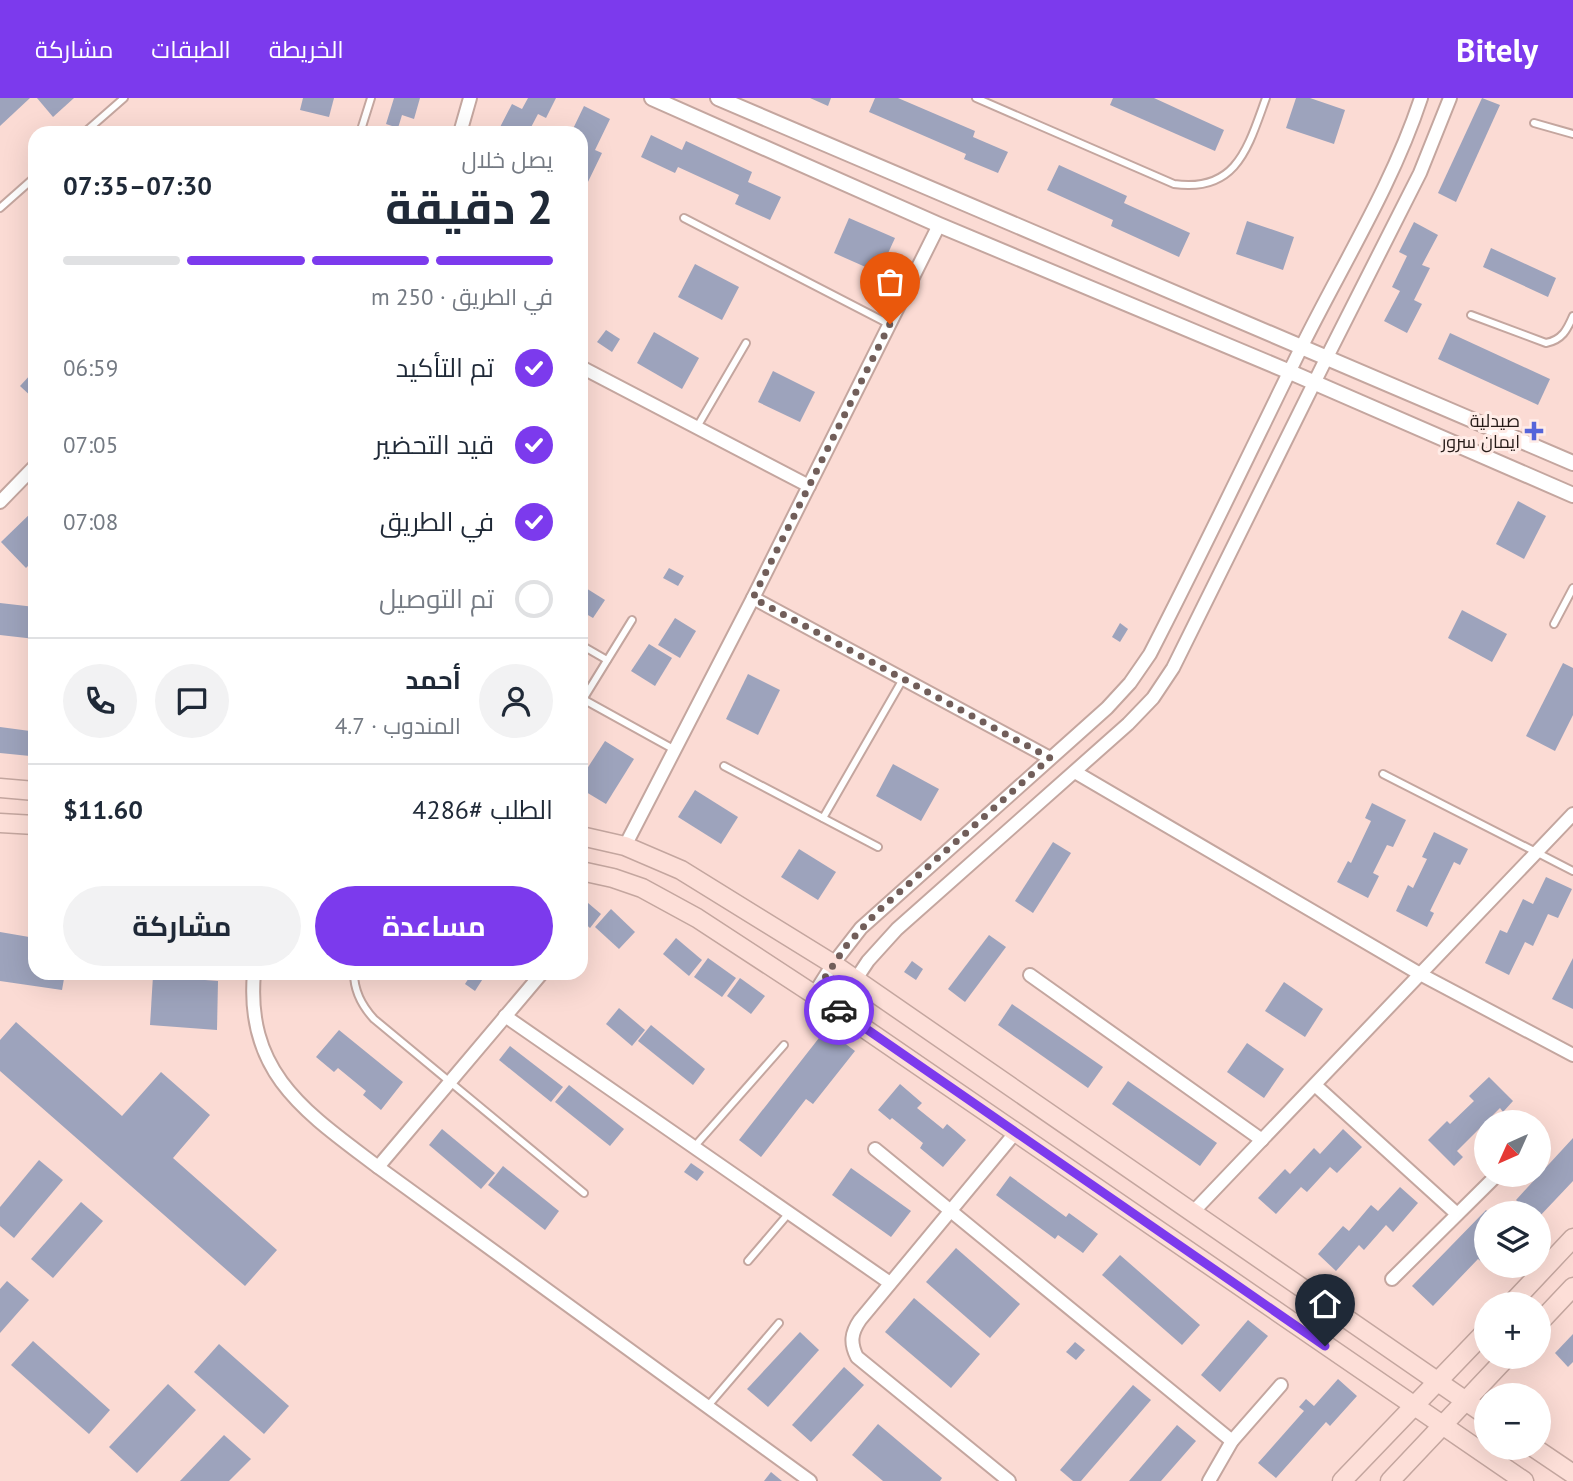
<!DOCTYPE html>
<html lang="ar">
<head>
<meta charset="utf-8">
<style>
  body { margin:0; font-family:"PT Sans",Cairo,sans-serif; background:#f2f2f3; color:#1f2937; direction:rtl; height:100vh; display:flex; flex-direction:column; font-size:26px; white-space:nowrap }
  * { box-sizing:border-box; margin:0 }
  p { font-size:23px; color:#747a83 }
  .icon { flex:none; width:38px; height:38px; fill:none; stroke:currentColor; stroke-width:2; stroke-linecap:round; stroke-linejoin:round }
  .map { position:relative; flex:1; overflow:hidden; direction:ltr }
  .panel { position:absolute; left:28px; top:28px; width:560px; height:854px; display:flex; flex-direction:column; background:#fff; border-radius:21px; box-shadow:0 7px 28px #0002; direction:rtl }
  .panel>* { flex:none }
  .needle { width:46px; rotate:225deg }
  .buttons { position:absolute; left:1474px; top:1012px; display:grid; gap:14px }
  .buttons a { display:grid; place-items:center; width:77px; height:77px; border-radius:50%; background:#fff; box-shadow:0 7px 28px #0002; font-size:35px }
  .pin { position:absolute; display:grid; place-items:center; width:60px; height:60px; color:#fff; margin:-72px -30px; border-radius:50% 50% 50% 0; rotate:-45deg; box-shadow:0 0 7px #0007 }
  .pin .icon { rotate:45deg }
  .courier { position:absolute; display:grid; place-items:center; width:70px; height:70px; margin:-35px; border:5px solid #7c3aed; border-radius:50%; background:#fff; color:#222; box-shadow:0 2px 9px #0007 }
  .summary em { font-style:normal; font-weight:700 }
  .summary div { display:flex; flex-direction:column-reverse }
  .summary { display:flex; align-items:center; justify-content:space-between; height:119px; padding:0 35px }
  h1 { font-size:46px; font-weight:700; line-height:52px }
  .bar { display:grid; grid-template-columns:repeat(4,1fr); gap:10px 7px; align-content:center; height:84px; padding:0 35px }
  .bar i { height:9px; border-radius:5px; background:#e0e1e3 }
  .bar .on { background:#7c3aed }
  .bar p { grid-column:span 4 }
  .line { display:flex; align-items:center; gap:18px; padding:0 35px; border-top:2px solid #e0e1e3 }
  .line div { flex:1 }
  .round { display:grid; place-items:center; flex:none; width:74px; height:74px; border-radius:37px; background:#f2f2f3 }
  ol { padding:0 35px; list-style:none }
  li { display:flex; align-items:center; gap:21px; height:77px }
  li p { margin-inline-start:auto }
  li .icon { padding:7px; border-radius:50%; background:#7c3aed; color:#fff; stroke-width:4 }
  li:last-child { color:#747a83 }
  li i { width:38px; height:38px; border:4px solid #e0e1e3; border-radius:50% }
  .cta { display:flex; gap:14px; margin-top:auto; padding:14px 35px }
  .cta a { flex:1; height:80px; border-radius:42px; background:#7c3aed; color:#fff; font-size:28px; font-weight:700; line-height:80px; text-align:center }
  .cta a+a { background:#f2f2f3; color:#1f2937 }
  header { display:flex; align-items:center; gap:42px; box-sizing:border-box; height:98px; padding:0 35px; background:#7c3aed; color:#fff }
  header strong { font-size:33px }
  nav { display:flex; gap:38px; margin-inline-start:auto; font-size:24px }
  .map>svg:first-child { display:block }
</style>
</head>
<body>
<header>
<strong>Bitely</strong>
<nav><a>الخريطة</a><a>الطبقات</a><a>مشاركة</a></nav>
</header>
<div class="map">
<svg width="1573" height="1383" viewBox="0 0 1573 1383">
  <rect width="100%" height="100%" fill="#fbdbd4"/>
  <g fill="#9da3bc">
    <polygon points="0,0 30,0 0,28"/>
    <polygon points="37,0 74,0 53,19"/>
    <polygon points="303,0 334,0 329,19 300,12"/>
    <polygon points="394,0 420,0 414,21 402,17 398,30 386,26"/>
    <polygon points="528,0 556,0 546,20 538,16 528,35 497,35 512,6 522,11"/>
    <polygon points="810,0 831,0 828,8"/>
    <polygon points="875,0 898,0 975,33 973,39 1008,54 998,75 964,61 966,56 869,14"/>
    <polygon points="1113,0 1154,0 1224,32 1215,53 1110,7"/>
    <polygon points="1296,0 1310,0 1345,12 1334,46 1286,30"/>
    <polygon points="1482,0 1500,7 1456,104 1438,95"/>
    <polygon points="584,8 610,21 595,52 602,55 586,88 581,86 581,35 571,35"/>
    <polygon points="651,37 682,52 686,43 752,74 748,84 781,99 770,122 735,106 739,97 678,69 675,75 641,59"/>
    <polygon points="1059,67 1127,98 1124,105 1190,135 1179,159 1111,128 1113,122 1047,92"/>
    <polygon points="849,120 895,140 879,175 834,155"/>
    <polygon points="1247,123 1294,139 1283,172 1236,156"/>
    <polygon points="1414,124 1438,137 1422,167 1430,170 1414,202 1422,206 1407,235 1384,223 1400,193 1392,189 1407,158 1399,154"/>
    <polygon points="1491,150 1556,180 1548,199 1483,169"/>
    <polygon points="695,166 739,189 722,222 678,199"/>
    <polygon points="606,232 620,241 612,254 597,244"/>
    <polygon points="654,234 699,260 682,291 637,265"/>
    <polygon points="1450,235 1550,281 1538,307 1438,261"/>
    <polygon points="773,273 815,294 800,324 758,304"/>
    <polygon points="32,275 35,278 35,302 20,288"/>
    <polygon points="1518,403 1546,418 1524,461 1496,446"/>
    <polygon points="35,411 35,461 26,470 1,444"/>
    <polygon points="669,470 684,478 678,488 663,480"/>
    <polygon points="581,487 605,502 593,520 581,513"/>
    <polygon points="0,505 35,509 35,541 0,537"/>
    <polygon points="1462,512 1507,536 1492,564 1448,540"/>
    <polygon points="675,520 696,533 680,560 658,547"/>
    <polygon points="1120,525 1128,531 1120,544 1112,539"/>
    <polygon points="649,546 672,560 655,588 631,573"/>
    <polygon points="1563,565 1573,570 1573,617 1555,653 1526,638"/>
    <polygon points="748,576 780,592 758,637 726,621"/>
    <polygon points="31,626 35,626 35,652 31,652 30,658 0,655 0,629 30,633"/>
    <polygon points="605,643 634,661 606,706 581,691 581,680"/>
    <polygon points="893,666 939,691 921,723 876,698"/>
    <polygon points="695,692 738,719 721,746 678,719"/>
    <polygon points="1372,705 1406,722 1393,749 1387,747 1373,775 1379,778 1368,800 1337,784 1348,763 1351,765 1371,723 1365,720"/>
    <polygon points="1434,734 1468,751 1460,767 1454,764 1430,813 1434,815 1427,829 1396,813 1408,787 1413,790 1427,761 1422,759"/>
    <polygon points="1053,744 1071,755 1033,815 1015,803"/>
    <polygon points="799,751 836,774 818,802 781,779"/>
    <polygon points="1546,779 1572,791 1558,820 1548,816 1533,848 1525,844 1509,877 1485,865 1500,832 1507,835 1523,801 1533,806"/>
    <polygon points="581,799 601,816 590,830 581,822"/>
    <polygon points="611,811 635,834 619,851 595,829"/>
    <polygon points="0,834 35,840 35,875 65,875 62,892 0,883"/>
    <polygon points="989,837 1006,849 965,904 948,891"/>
    <polygon points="676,840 702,862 689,878 663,856"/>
    <polygon points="708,860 736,880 722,899 694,879"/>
    <polygon points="1573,860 1573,911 1552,901"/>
    <polygon points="912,863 923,871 916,882 904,874"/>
    <polygon points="472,875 479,875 484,879 475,893 465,886"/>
    <polygon points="153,878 218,883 217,932 150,927"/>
    <polygon points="740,880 765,898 751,916 727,898"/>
    <polygon points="1284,884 1323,911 1305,939 1265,913"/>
    <polygon points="1012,906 1103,969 1088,990 998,927"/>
    <polygon points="619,910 645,932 632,948 606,926"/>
    <polygon points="16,924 122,1018 161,974 210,1017 173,1060 277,1152 245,1188 0,973 0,942"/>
    <polygon points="651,927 705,971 693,987 638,943"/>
    <polygon points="826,931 855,953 813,1006 806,1001 761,1059 739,1042"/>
    <polygon points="339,932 403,984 381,1012 363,997 366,993 338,970 334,974 316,959"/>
    <polygon points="1247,945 1284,971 1264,1000 1227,974"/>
    <polygon points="510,948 563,989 551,1004 499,962"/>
    <polygon points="1489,979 1513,1003 1503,1014 1500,1010 1457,1053 1463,1059 1454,1068 1428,1042 1447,1023 1450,1026 1474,1003 1469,998"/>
    <polygon points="1128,983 1217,1045 1200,1068 1112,1006"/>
    <polygon points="900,986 922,1005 917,1010 943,1031 947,1026 966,1042 943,1069 920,1050 923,1045 892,1020 890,1022 878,1012"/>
    <polygon points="569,987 624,1031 610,1048 555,1004"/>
    <polygon points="442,1031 495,1075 481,1091 429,1047"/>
    <polygon points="1343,1031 1362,1049 1337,1075 1330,1069 1307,1094 1301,1089 1276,1116 1258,1100 1285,1071 1290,1076 1314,1050 1320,1056"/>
    <polygon points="1573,1040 1573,1083 1538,1120 1538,1115 1530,1115 1516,1102"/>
    <polygon points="39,1062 63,1082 14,1140 0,1128 0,1109"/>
    <polygon points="691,1065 704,1074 697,1083 684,1074"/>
    <polygon points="503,1068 559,1113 545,1132 488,1087"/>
    <polygon points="851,1070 911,1113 891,1139 832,1097"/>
    <polygon points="1010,1078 1066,1119 1069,1115 1098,1136 1083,1155 1058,1137 1055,1141 996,1097"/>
    <polygon points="1400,1089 1418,1105 1393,1134 1386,1127 1364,1152 1359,1147 1336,1173 1318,1156 1343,1128 1349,1133 1371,1107 1378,1113"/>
    <polygon points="81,1104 103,1123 53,1180 31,1161"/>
    <polygon points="1486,1112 1489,1115 1486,1115 1486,1165 1484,1166 1478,1161 1433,1208 1412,1188"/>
    <polygon points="956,1150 1020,1206 990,1240 926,1184"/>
    <polygon points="1120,1157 1200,1227 1182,1247 1102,1177"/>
    <polygon points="7,1183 29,1202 0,1235 0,1191"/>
    <polygon points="914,1200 980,1256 951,1290 885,1234"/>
    <polygon points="1248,1222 1268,1238 1220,1294 1201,1277"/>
    <polygon points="800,1234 819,1252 768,1309 747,1291"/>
    <polygon points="1573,1236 1573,1264 1568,1269 1555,1255"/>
    <polygon points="33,1243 110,1312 89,1336 11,1267"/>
    <polygon points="1075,1244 1085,1252 1076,1262 1066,1254"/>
    <polygon points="219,1246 289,1308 264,1336 194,1274"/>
    <polygon points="844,1269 864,1287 811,1344 792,1327"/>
    <polygon points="1338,1281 1357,1298 1330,1328 1326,1324 1276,1380 1258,1365 1304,1313 1299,1309 1306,1301 1314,1308"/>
    <polygon points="168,1286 196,1312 137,1375 109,1349"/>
    <polygon points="1133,1287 1151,1302 1081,1383 1073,1383 1060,1372"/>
    <polygon points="878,1326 942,1380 940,1383 883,1383 852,1357"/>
    <polygon points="1177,1327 1196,1343 1161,1383 1129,1383"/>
    <polygon points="224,1337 251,1361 229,1383 180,1383"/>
    <polygon points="771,1374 782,1383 764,1383"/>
  </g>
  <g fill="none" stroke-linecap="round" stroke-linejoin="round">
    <defs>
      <g id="service">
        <path d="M976 0 1174 86C1237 95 1248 49 1266 0"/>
        <polyline points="1534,25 1573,36"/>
        <polyline points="84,35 124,0"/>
        <polyline points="360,35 371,0"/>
        <polyline points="0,110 35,79"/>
        <polyline points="684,120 889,226"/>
        <path d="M1471 217 1546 245C1562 242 1567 232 1573 218"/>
        <polyline points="697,329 746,245"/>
        <polyline points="1554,526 1573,490"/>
        <polyline points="581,547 607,562"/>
        <polyline points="581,600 675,652"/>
        <polyline points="582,603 632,522"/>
        <polyline points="724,668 878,749"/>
        <polyline points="1383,676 1573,773"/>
        <polyline points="823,720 903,581"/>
        <path d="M354 875C354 894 362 908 374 921L584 1095"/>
        <polyline points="694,1049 784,947"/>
        <polyline points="748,1163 789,1115"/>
        <polyline points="707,1309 779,1225"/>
      </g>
      <g id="minor">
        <polyline points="460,35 470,0"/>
        <polyline points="581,269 809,388"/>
        <polyline points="0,404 35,368"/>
        <polyline points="753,500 1050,660"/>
        <polyline points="1075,674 1420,876 1573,957"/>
        <polyline points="625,748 753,500 939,127"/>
        <path d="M254 875C245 976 307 1015 378 1069L810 1383"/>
        <polyline points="1030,877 1262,1042"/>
        <path d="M814 896 833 866 861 830 1107 610 1130 585 1150 556C1202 455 1251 352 1301 250 1342 167 1392 88 1421 0"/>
        <polyline points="836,911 868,863 897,831 1128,626 1153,600 1173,570 1326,261 1420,75 1450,0"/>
        <polyline points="505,918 890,1185"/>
        <polyline points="1315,987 1457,1116"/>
        <polyline points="875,1051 1232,1343"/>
        <polyline points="378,1069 542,875"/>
        <polyline points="1193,1114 1573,716"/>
        <polyline points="1392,1181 1498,1076"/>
        <path d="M1009 1383 857 1259C850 1245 851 1235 860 1222L1015 1035"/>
        <polyline points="1209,1383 1232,1343 1281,1287"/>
      </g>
      <g id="tertiary">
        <polyline points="652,0 939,127 1290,274 1573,397"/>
        <polyline points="718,0 1573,365"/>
      </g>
      <g id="secondary">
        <polyline points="0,690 35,693"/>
        <polyline points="0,725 35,727"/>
        <polyline points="581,738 625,748 681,772 833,866 1486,1317"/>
        <polyline points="581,773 613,780 642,790 697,820 836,911 1524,1383"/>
        <polyline points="1511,1206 1573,1140"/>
        <polyline points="1538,1226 1573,1189"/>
        <polyline points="1533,1349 1573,1376"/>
        <polyline points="1342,1383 1486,1233"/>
        <polyline points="1390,1383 1508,1258"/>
      </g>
    </defs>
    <use href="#service" stroke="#c4a69f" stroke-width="10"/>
    <use href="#minor" stroke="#c4a69f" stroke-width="16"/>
    <use href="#tertiary" stroke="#c4a69f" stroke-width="18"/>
    <use href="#secondary" stroke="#c4a69f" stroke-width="21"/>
    <use href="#service" stroke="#fff" stroke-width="6"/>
    <use href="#minor" stroke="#fff" stroke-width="12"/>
    <use href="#tertiary" stroke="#fff" stroke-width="14"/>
    <use href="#secondary" stroke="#fddfd8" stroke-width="18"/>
  </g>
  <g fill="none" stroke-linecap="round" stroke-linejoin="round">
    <polyline stroke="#715e5a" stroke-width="7" stroke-dasharray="0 12.6" points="839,912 814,896 846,848 876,815 1050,660 753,500 890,226"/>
    <polyline stroke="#7c3aed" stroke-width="9" points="839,912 1325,1248"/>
  </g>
  <path fill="#5464da" stroke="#ffece7" stroke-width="2.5" d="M1530.5 322.5h7v7h7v7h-7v7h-7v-7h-7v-7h7z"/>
  <g text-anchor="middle" stroke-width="6" stroke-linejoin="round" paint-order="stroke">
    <g font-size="18" fill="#261b18" stroke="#ffece7" text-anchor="end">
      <text x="1520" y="329">صيدلية<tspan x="1520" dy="21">ايمان سرور</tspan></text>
    </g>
  </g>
</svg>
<div class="buttons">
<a><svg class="needle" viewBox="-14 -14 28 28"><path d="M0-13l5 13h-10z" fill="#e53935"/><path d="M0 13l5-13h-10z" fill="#747a83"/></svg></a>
<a><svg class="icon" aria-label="layers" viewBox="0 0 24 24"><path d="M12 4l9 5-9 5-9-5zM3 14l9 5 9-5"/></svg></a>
<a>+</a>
<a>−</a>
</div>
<div class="pin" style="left:890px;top:226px;background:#ea580c"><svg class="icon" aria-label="bag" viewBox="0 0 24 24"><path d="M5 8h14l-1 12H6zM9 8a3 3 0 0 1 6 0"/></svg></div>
<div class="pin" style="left:1325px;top:1248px;background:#1f2937"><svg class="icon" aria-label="home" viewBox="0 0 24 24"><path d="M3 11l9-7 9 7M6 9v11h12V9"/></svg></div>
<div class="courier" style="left:839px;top:912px"><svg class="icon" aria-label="car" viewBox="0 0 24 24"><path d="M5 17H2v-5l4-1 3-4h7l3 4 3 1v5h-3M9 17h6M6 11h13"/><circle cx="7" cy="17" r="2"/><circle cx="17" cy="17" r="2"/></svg></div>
<section class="panel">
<div class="summary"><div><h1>2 دقيقة</h1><p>يصل خلال</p></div><em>07:30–07:35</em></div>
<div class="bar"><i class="on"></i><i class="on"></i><i class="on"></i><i></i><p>في الطريق · 250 m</p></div>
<ol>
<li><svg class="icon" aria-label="check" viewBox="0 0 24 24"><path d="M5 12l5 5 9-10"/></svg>تم التأكيد<p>06:59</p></li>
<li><svg class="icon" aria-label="check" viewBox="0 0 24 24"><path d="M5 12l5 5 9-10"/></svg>قيد التحضير<p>07:05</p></li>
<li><svg class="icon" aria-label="check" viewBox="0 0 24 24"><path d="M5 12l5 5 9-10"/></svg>في الطريق<p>07:08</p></li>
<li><i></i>تم التوصيل</li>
</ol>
<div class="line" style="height:126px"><a class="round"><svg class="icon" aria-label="person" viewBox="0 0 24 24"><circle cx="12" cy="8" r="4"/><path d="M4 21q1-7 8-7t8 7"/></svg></a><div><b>أحمد</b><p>المندوب · 4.7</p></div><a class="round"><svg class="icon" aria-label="chat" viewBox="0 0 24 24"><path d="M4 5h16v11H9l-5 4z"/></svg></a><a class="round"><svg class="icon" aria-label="phone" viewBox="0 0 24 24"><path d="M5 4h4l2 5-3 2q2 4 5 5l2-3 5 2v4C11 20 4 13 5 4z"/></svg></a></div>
<div class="line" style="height:91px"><div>الطلب #4286</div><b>$11.60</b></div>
<div class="cta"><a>مساعدة</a><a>مشاركة</a></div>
</section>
</div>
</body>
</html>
